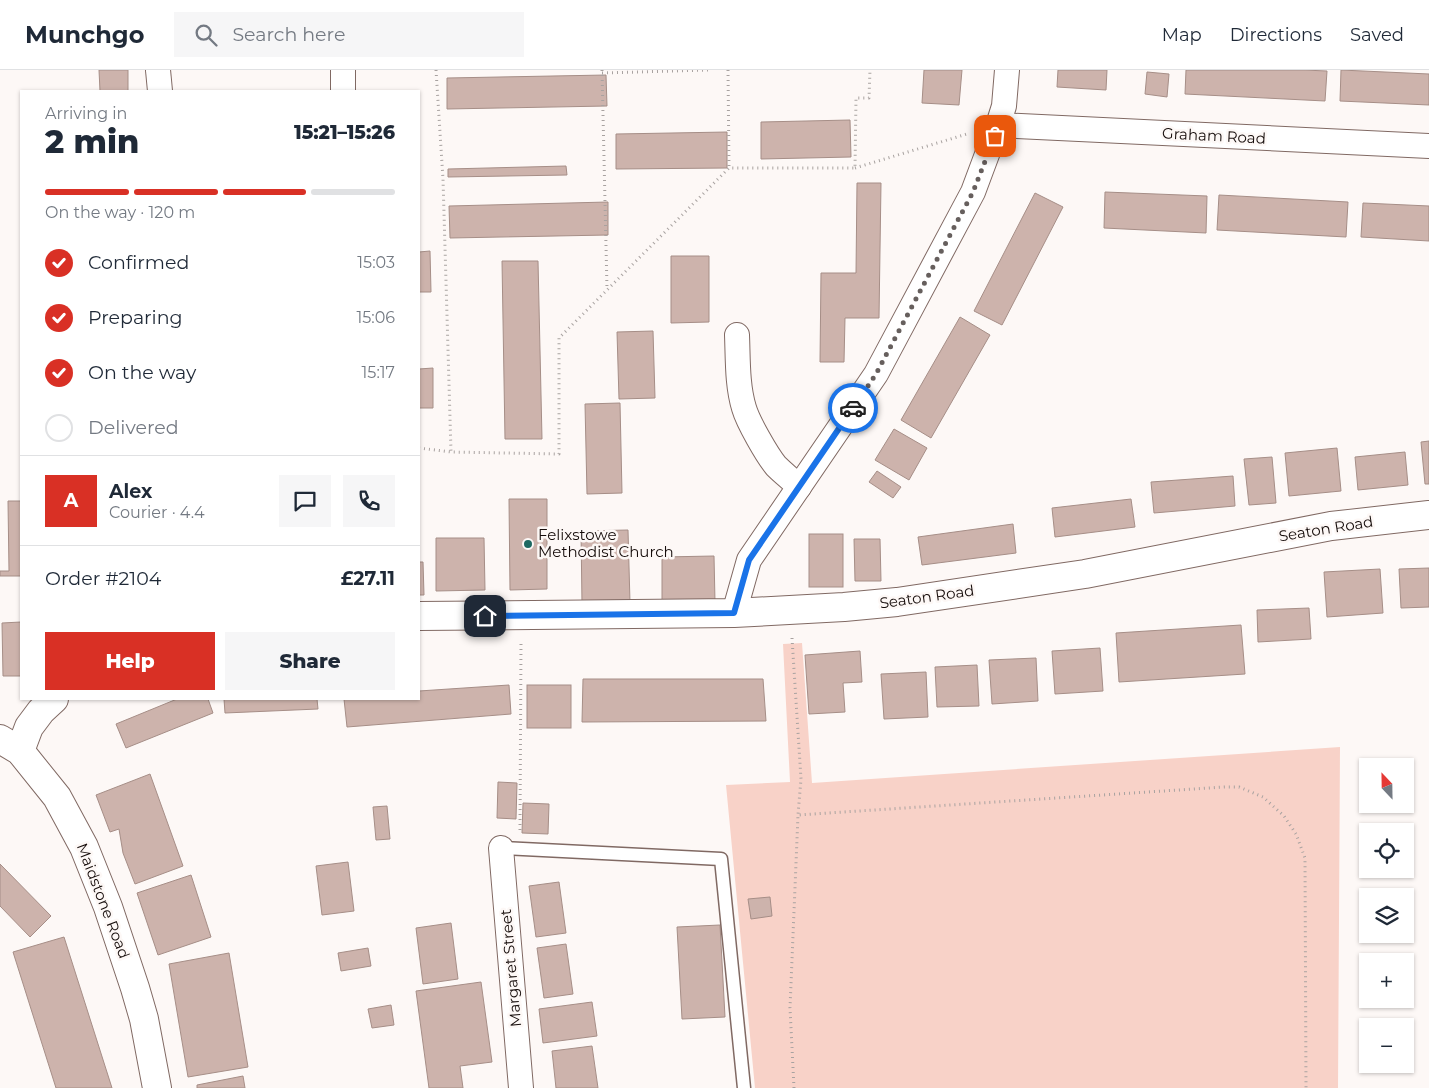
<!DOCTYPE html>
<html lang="en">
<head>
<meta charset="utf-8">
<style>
  body { margin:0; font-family:Montserrat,sans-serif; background:#f6f6f7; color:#1f2937; height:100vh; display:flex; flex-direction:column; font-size:19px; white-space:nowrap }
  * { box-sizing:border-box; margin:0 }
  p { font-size:16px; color:#747a83 }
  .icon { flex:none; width:28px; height:28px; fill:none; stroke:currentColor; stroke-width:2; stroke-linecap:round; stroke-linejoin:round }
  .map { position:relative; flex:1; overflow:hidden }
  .details { position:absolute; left:20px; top:20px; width:400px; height:610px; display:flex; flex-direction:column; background:#fff; border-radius:0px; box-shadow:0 1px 4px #0004 }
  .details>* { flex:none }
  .needle { width:32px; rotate:338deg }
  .fabs { position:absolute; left:1359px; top:688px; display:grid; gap:10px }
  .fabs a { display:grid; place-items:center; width:55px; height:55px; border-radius:0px; background:#fff; box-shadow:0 1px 4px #0004; font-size:25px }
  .pin { position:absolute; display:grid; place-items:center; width:42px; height:42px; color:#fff; margin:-21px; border-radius:10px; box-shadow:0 2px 8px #0006 }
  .courier { position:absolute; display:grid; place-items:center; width:50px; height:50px; margin:-25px; border:4px solid #1a73e8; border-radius:50%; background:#fff; color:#222; box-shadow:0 1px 6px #0007 }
  .summary em { font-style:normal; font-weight:800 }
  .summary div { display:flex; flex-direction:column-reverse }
  .summary { display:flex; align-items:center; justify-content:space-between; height:85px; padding:0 25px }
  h1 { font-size:32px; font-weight:800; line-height:38px }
  .bar { display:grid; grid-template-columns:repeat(4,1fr); gap:8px 5px; align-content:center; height:60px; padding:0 25px }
  .bar i { height:6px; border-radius:4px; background:#e0e1e3 }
  .bar .on { background:#d93025 }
  .bar p { grid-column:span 4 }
  .line { display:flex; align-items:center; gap:12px; padding:0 25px; border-top:1px solid #e0e1e3 }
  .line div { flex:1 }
  .round { display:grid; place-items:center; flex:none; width:52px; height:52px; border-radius:0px; background:#f6f6f7 }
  ol { padding:0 25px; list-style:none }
  li { display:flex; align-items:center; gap:15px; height:55px }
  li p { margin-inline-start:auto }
  li .icon { padding:5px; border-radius:50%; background:#d93025; color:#fff; stroke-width:4 }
  li:last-child { color:#747a83 }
  li i { width:28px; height:28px; border:2px solid #e0e1e3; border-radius:50% }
  .primary-button { display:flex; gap:10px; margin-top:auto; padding:10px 25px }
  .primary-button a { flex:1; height:58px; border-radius:0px; background:#d93025; color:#fff; font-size:20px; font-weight:800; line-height:58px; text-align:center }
  .primary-button a+a { background:#f6f6f7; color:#1f2937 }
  header { display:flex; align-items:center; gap:30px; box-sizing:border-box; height:70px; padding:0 25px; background:#fff; border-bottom:1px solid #e0e1e3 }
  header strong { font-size:24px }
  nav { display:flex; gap:28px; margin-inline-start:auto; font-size:18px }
  .search { width:350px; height:45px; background:#f6f6f7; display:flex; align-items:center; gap:12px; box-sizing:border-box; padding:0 18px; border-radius:0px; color:#747a83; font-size:19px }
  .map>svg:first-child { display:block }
</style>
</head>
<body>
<header>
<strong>Munchgo</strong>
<div class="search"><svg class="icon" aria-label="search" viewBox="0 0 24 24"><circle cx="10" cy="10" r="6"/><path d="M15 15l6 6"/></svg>Search here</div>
<nav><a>Map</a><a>Directions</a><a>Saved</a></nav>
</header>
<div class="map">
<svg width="1429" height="1018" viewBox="0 0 1429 1018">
  <rect width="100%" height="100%" fill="#fdf8f6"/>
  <polygon fill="#f8d2c8" points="802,573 812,713 1340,677 1338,1018 755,1018 726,715 790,712 783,574"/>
  <g fill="#cdb3ac" stroke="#a68e87">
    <polygon points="99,0 128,0 128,21 100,21"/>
    <polygon points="924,0 962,0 959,35 922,33"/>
    <polygon points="1058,0 1107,0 1106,20 1057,17"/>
    <polygon points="1186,0 1304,0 1327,1 1325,31 1185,24"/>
    <polygon points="1341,0 1429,4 1429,35 1340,31"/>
    <polygon points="1147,2 1169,4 1167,27 1145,24"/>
    <polygon points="606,5 607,36 447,39 447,8"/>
    <polygon points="850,50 851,87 761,89 761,52"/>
    <polygon points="727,62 727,98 616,99 616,64"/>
    <polygon points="566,96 567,105 448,107 448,99"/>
    <polygon points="857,113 881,113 879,248 845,248 844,292 820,292 821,203 856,203"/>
    <polygon points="1105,122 1207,126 1206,163 1104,158"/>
    <polygon points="1035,123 1063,137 1002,255 974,241"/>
    <polygon points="1219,125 1348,132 1346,167 1217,160"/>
    <polygon points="608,132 608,165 450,168 449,136"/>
    <polygon points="1363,133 1429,136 1429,171 1361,167"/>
    <polygon points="430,181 431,222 419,222 419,182"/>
    <polygon points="671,186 709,186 709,252 671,253"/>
    <polygon points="502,191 538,191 542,369 505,369"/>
    <polygon points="960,247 990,265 931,368 901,350"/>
    <polygon points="653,261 655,328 619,329 617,262"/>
    <polygon points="433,298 433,338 419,338 419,299"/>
    <polygon points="620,333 622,423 587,424 585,334"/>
    <polygon points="894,359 927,378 909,410 875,390"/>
    <polygon points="1429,371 1429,414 1425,414 1421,372"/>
    <polygon points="1337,378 1341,421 1289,426 1285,383"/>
    <polygon points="1405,382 1408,415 1358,420 1355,387"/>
    <polygon points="1272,387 1276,433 1249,435 1244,389"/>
    <polygon points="877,401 901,417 893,428 869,412"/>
    <polygon points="1233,406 1235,436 1154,443 1151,412"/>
    <polygon points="509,429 547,429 547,519 510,520"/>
    <polygon points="1131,429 1135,457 1055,467 1052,438"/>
    <polygon points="8,431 21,431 21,506 0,506 0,501 9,501"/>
    <polygon points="1013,454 1016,483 922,495 918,467"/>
    <polygon points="628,460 630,533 582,534 581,461"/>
    <rect x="809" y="464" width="34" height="53"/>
    <polygon points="436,468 484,468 485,520 436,521"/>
    <polygon points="854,469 880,469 881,511 855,511"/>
    <polygon points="714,486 715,532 662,533 662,487"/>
    <polygon points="419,492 423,492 424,525 419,525"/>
    <polygon points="1429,498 1429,537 1401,538 1399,499"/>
    <polygon points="1380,499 1383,543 1327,547 1324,502"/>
    <polygon points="1309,538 1311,569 1258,572 1257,540"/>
    <polygon points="21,552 21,606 3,606 2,553"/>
    <polygon points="1241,555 1245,604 1119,612 1116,563"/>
    <polygon points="1100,578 1103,621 1055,624 1052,581"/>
    <polygon points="860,581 862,612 843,613 845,642 809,644 805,585"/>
    <polygon points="1036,588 1038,631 992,634 989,590"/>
    <polygon points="977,595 979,636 937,637 935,597"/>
    <polygon points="926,602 928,647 884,649 881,604"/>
    <polygon points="583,609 763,609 766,651 582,652"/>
    <polygon points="509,615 511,644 347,657 344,629 419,629 419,621"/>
    <rect x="527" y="615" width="44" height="43"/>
    <polygon points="177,629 208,629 213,643 126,678 116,654"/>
    <polygon points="224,629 317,629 318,639 225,643"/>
    <polygon points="150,704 183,796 135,814 123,783 119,759 110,762 96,725"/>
    <polygon points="498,712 517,713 516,749 497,748"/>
    <polygon points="523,733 549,734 548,764 522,763"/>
    <polygon points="387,736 390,769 376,770 373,737"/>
    <polygon points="348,792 354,841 322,845 316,796"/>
    <polygon points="0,794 51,846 30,867 0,836"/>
    <polygon points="191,805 211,867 158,885 137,823"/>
    <polygon points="559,812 566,863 536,867 529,816"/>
    <polygon points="770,827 772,846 751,849 748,829"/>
    <polygon points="451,853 458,909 423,914 416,858"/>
    <polygon points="720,855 725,947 682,949 677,857"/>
    <polygon points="64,867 112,1018 56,1018 13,882"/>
    <polygon points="566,874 573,924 544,928 537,878"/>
    <polygon points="368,878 371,896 341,901 338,883"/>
    <polygon points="229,883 248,997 188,1007 169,894"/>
    <polygon points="481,912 492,992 460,996 463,1018 429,1018 416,921"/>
    <polygon points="592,932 597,966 543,973 539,939"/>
    <polygon points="391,935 394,955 372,958 368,939"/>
    <polygon points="592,976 598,1018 556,1018 552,981"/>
    <polygon points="243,1006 245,1018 197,1018 197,1015"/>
  </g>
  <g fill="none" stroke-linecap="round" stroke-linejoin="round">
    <defs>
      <polyline id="lane" points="501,778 721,789 744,1018"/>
      <g id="street">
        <polyline points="158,0 160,21"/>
        <polyline points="343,0 343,21"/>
        <polyline points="998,55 1429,76"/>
        <path d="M737 265C738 289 737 315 744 338 748 352 767 385 776 396 783 403 792 410 799 417"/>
        <polyline points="734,543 749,490 876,304 973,122 998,55 1004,36 1007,0"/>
        <polyline points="501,778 521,1018"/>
      </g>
      <g id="secondary">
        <polyline points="419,546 734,543 844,537 897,532 1085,504 1331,456 1429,445"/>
        <polyline points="0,669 20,681 57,727 84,777 108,837 135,918 144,949 157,1018"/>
        <polyline points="20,681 29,657 41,641 54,629"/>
      </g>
    </defs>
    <use href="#lane" stroke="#806963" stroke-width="15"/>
    <use href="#street" stroke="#806963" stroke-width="26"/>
    <use href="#secondary" stroke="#806963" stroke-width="30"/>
    <g stroke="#a8a2a0" stroke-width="3" stroke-dasharray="1 4" stroke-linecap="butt">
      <polyline points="436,0 443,109 451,382"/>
      <polyline points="602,0 607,219"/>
      <polyline points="728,0 729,98"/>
      <polyline points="602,3 709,0"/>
      <polyline points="855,98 967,64"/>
      <polyline points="419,378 451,382 559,384 559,268 729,98 855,98 856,28 869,28 870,0"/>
      <polyline points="792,568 801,709 798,745"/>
      <polyline points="520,760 521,572"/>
      <polyline points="794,1018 790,938 798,745 1224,717 1239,717 1263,727 1284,746 1296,764 1305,788 1306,1018"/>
    </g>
    <use href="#lane" stroke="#fff" stroke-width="12"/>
    <use href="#street" stroke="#fff" stroke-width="24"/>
    <use href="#secondary" stroke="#fff" stroke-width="28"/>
  </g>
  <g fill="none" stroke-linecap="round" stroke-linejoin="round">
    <polyline stroke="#665f5d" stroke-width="5" stroke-dasharray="0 9" points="853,338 876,304 958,150 973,122 995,66"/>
    <polyline stroke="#1a73e8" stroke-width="6" points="485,546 734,543 749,490 853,338"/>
  </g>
  <circle fill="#1e6962" stroke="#fdf8f6" stroke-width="2" cx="528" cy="474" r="5"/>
  <g text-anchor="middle" stroke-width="5" stroke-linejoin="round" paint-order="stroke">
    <g font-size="15" fill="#150c0a" stroke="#fdf8f6">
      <text transform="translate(1214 66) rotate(3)" y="5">Graham Road</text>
      <text transform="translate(1326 459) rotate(-9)" y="5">Seaton Road</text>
      <text transform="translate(927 527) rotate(-8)" y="5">Seaton Road</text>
      <text transform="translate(103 831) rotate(69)" y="5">Maidstone Road</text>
      <text transform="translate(511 898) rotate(-95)" y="5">Margaret Street</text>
    </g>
    <g font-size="15" fill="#150c0a" stroke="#fdf8f6" text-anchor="start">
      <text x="538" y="470">Felixstowe<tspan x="538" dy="17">Methodist Church</tspan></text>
    </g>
  </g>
</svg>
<div class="fabs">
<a><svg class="needle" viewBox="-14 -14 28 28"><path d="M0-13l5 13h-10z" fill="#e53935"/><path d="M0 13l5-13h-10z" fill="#747a83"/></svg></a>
<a><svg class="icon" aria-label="locate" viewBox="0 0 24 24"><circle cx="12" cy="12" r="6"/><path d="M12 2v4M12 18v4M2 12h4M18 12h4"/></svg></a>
<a><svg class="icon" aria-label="layers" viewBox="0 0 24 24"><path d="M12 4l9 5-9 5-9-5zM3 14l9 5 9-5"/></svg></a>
<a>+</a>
<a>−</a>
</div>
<div class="pin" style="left:995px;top:66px;background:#ea580c"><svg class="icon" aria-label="bag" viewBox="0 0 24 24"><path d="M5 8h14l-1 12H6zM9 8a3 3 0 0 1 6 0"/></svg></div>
<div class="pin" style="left:485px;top:546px;background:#1f2937"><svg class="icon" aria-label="home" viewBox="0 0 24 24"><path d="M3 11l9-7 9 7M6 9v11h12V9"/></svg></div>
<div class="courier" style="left:853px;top:338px"><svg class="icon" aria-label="car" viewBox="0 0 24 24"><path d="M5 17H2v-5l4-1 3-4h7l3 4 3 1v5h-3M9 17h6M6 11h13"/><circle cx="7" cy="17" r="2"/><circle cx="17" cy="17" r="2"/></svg></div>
<section class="details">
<div class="summary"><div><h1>2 min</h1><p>Arriving in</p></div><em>15:21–15:26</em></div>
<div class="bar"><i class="on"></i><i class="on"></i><i class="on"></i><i></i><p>On the way · 120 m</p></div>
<ol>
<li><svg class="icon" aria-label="check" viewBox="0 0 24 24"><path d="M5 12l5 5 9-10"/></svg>Confirmed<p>15:03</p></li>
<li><svg class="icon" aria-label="check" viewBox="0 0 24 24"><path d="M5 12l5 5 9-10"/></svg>Preparing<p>15:06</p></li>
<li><svg class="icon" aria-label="check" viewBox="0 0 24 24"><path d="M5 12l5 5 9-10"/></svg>On the way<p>15:17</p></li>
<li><i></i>Delivered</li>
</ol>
<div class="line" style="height:90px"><b class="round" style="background:#d93025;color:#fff">A</b><div><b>Alex</b><p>Courier · 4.4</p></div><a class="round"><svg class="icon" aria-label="chat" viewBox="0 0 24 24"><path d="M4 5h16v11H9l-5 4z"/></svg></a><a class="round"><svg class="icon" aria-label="phone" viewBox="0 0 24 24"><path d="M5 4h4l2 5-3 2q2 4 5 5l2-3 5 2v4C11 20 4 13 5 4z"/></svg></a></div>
<div class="line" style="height:65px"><div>Order #2104</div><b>£27.11</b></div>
<div class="primary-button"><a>Help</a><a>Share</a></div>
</section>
</div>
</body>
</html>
